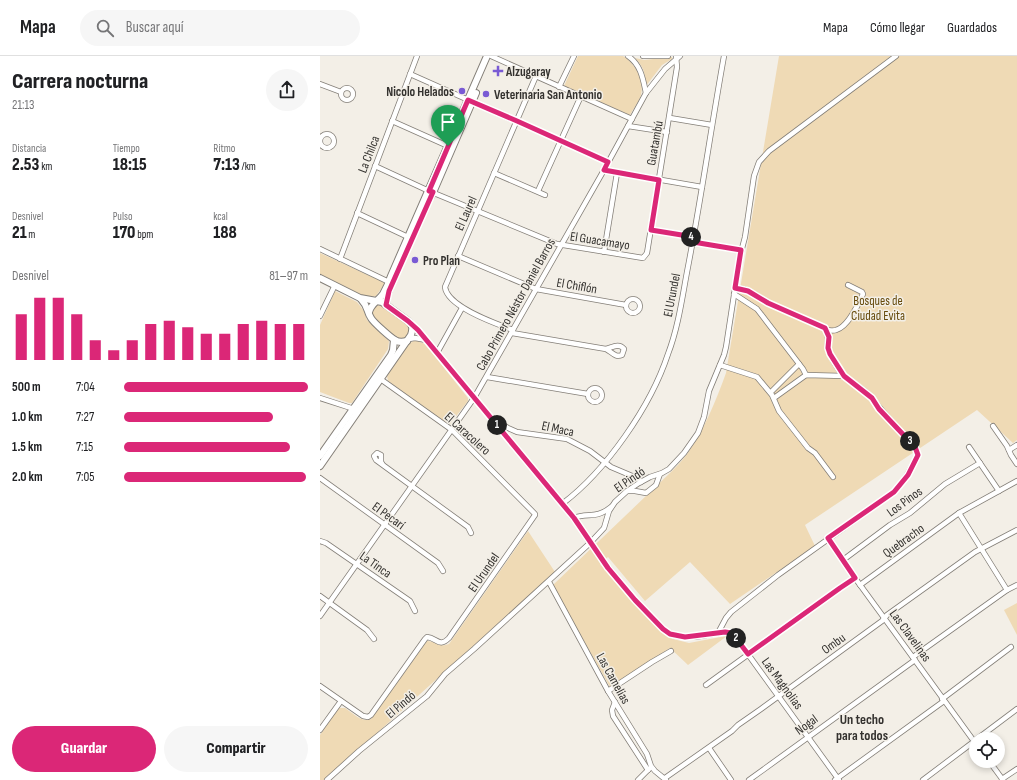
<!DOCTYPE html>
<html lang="es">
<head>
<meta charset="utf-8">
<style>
  body { margin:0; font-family:"Sofia Sans Condensed",sans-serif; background:#f6f6f6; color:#202124; height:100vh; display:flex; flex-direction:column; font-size:15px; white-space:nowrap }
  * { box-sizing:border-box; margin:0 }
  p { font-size:13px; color:#757577 }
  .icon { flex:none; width:22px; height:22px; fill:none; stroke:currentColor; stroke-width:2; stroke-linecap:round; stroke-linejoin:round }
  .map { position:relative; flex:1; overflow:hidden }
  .sheet { display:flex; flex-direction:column; background:#fff; width:320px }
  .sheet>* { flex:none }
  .controls { position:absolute; left:649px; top:676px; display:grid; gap:8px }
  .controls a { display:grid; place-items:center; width:36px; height:36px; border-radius:50%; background:#fff; box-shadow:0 2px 6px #0003; font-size:20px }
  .pin { position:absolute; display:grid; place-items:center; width:34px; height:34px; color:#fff; margin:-41px -17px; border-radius:50% 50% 50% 0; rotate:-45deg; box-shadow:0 0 4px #0007 }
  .pin .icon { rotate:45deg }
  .km { position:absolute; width:20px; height:20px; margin:-10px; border-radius:50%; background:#222; color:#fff; font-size:11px; line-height:20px; text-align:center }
  .round { display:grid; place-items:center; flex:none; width:42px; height:42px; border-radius:21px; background:#f6f6f6 }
  .overview { display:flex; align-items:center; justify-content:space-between; height:68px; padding:0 12px }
  h1 { font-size:22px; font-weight:800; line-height:30px }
  .stats { display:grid; grid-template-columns:repeat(3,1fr); gap:6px; height:68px; padding:4px 12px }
  .stats div { display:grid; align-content:center }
  .stats b { font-size:17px; font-weight:800 }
  .stats small { font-size:11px; font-weight:400 }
  .stats p { font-size:11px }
  .chart { height:112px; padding:8px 12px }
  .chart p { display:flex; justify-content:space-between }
  .chart svg { width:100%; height:72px; margin-top:4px; stroke:#db2777; stroke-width:6 }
  .cta { display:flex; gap:8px; margin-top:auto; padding:8px 12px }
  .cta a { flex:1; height:46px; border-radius:24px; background:#db2777; color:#fff; font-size:16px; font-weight:800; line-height:46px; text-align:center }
  .cta a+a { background:#f6f6f6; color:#202124 }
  ul { padding:0 12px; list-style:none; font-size:13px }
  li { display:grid; grid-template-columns:64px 48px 1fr; align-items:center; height:30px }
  li i { height:10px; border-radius:5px; background:#db2777 }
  header { display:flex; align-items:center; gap:24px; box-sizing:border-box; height:56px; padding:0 20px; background:#fff; border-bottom:1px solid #e0e0e0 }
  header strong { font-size:19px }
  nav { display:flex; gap:22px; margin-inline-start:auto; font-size:14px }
  .search { width:280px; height:36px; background:#f6f6f6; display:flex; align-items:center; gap:10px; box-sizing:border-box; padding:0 14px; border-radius:22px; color:#757577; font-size:15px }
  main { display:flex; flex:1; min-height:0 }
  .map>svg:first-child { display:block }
  .green { fill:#efdab5 }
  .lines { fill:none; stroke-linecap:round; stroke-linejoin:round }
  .street-casing { stroke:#847f78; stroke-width:6 }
  .secondary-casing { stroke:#847f78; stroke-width:8 }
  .street { stroke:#fff; stroke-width:4.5 }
  .secondary { stroke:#fff; stroke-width:6 }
  .route-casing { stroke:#fff; stroke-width:8 }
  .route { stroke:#db2777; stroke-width:5 }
  .poi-dot { fill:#795ad4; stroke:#f3efe7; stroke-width:1.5 }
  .labels { text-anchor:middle; stroke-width:3; stroke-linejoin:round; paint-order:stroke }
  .poi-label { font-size:13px; font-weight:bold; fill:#34322f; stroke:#f3efe7; text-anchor:start }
  .street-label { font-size:13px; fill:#34322f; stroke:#f3efe7 }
  .park-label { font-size:13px; fill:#664a0b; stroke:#f3efe7 }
  .neighbourhood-label { font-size:14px; font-weight:bold; fill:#34322f; stroke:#f3efe7 }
</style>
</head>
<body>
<header>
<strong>Mapa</strong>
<div class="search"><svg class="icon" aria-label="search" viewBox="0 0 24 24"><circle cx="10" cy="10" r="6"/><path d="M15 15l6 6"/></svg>Buscar aquí</div>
<nav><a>Mapa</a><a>Cómo llegar</a><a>Guardados</a></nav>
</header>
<main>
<section class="sheet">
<div class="overview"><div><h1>Carrera nocturna</h1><p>21:13</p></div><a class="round"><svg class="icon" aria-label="share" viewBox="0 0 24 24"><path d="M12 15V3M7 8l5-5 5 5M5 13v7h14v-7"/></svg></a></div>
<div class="stats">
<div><p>Distancia</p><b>2.53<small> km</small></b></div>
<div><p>Tiempo</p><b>18:15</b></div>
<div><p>Ritmo</p><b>7:13<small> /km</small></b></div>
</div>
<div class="stats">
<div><p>Desnivel</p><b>21<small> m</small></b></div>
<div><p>Pulso</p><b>170<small> bpm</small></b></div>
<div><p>kcal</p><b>188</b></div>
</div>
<div class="chart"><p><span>Desnivel</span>81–97 m</p>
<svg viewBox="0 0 160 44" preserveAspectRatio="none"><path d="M5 44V16M15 44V6M25 44V6M35 44V16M45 44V32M55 44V38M65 44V32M75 44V22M85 44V20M95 44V24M105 44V28M115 44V28M125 44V22M135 44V20M145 44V22M155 44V22"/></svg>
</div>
<ul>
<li><b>500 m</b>7:04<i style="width:100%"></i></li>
<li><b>1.0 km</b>7:27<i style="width:81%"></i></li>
<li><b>1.5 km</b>7:15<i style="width:90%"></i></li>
<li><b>2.0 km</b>7:05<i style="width:99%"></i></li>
</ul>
<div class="cta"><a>Guardar</a><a>Compartir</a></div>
</section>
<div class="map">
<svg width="697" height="724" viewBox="0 0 697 724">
  <rect width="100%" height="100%" fill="#f3efe7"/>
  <!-- green -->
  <g class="green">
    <path d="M258 0H303C315 7 325 24 321 39 319 46 313 53 310 59L244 30Z"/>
    <path d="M459 0H697V384L693 387 657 354 485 469 495 490 410 548 370 506 325 545 288 501 280 508 339 572 353 583 369 587 406 580H407L368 609 350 592 290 631 233 530 234 528 350 417C356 411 362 405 367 398 384 374 396 345 406 317Z"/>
    <path d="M352 1V3L342 9 326 30C324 15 325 13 315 2L324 4Z"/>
    <path d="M0 197 65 227 56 240 46 242 0 220Z"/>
    <path d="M15 235 37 246 44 255 47 264 69 285 68 293 32 347H29L0 336V269Z"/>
    <path d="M56 249 64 250 88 269 89 277 85 283H78L53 262C50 256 52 254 56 249Z"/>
    <path d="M96 284 105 288 148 342V345L130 368H128L68 325 67 320C73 311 86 286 96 284Z"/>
    <path d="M208 475 235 516 5 724H0V679L18 652H25C33 657 41 667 51 663L107 585C116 585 118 592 129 588Z"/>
    <path d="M697 547V579L684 554Z"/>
  </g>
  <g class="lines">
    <!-- street casing -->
    <g class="street-casing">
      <g id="street">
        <path d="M171 0 312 63"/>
        <path d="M308 0C321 9 323 23 326 37"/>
        <path d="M323 0H348"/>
        <path d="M90 18 288 106"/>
        <path d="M0 28 21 36"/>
        <path d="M239 31 254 0"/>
        <circle cx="27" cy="38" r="6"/>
        <path d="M350 62 392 69"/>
        <path d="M72 65 128 90"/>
        <path d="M308 70 347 76"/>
        <circle cx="7" cy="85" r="7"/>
        <path d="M55 110 109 135 237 188 323 202 327 197 357 11 356 1"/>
        <path d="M284 114 382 131"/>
        <path d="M174 117 225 139"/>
        <path d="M218 135 261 40"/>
        <path d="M37 157 88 181"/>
        <path d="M331 174 374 181"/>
        <path d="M373 186 421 194"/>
        <path d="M0 193 69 226"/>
        <path d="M284 196 297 117"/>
        <path d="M138 200 216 233 306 249"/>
        <path d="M20 203 97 0"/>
        <path d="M414 238 437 253 483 313 486 319"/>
        <circle cx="313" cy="250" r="7"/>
        <path d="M0 260 15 229"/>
        <path d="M92 268 98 274 242 448 261 472 270 487 288 511 315 544 347 576 356 580 365 581H375L405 576 414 579 519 724"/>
        <path d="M193 274C177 268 127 251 125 231L216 20"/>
        <path d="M506 274C509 274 513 275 516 274 528 271 538 249 543 238L542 236 528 229"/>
        <path d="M192 277 286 293C292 296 295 302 302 299L304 293C299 287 293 291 286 293"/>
        <path d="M89 283 95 282 106 284"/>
        <path d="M117 297 142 252"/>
        <path d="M400 309 437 321 452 339 459 355 488 392 495 397 513 421"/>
        <path d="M167 321 268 338"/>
        <circle cx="275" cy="339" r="7"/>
        <path d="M451 336 479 308"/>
        <path d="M0 342 31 352 35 354"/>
        <path d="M454 342 486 319 524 320"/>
        <path d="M173 362 188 372 197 376 247 383 270 395 291 411 317 422 321 426"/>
        <path d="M673 370 687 390 691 399 697 408"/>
        <path d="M649 391 679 435"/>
        <path d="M689 394 697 389"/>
        <path d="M63 409 61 406V399L57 397 54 400 56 404 148 471 151 477"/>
        <path d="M0 422 118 507 123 515"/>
        <path d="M308 435H315L326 437 336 429 340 418"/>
        <path d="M242 448C286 415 331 350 348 298 358 272 362 243 367 216 381 144 391 72 404 0"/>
        <path d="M639 457 687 534"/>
        <path d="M254 462C268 456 275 464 291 451"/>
        <path d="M508 482 535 522 656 688"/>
        <path d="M0 485 6 487 90 545 95 555"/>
        <path d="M523 504 570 469 590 457 625 428 660 407"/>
        <path d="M229 526 288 635 327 698 331 710 335 715 346 724"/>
        <path d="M540 529 639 457 697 425"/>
        <path d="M0 540 47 574 54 583"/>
        <path d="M0 560 154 342 284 114 326 37 345 13 360 0"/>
        <path d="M398 577 406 562 411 556 458 519 574 436 587 419 598 399 595 391C580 375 565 359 552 342 543 331 528 326 519 314 515 308 509 300 508 292 507 284 510 279 505 272L448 247 436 239 424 233 415 232"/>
        <path d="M593 601 687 534 697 529"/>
        <path d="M386 629 520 532 535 522"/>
        <path d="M0 630 43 660 48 661 51 659 105 583 107 581C117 582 119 592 129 582L215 459V458L132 374 59 322"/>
        <path d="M288 635 332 606 351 595"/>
        <path d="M622 643 691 591"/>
        <path d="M295 646 292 654 293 660 328 714"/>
        <path d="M0 674 21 645"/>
        <path d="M657 683 697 653"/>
        <path d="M389 692 411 724"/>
        <path d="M669 705 683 724"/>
        <path d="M345 722 412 675 418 669 441 653 562 565 567 559 655 496 697 474"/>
        <path d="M682 723 697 713"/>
        <path d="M7 724 39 695 107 640 125 618 154 593 270 487 284 472 289 455 295 446 307 435 319 427 330 421 342 417 349 413 364 397 378 377 384 361 389 335 404 299 406 291 420 200 425 181 434 120 439 106 449 95 576 0"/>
        <path d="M318 724 329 713"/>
        <path d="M429 724 595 604"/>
        <path d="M515 724 624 645"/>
        <path d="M603 724 656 684"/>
      </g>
    </g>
    <!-- secondary casing -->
    <g class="secondary-casing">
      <g id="secondary">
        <path d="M112 139 156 37"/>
        <path d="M0 222 40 242 62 246 88 265C93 269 93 273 91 279L0 410"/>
        <path d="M41 243C49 252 46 254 51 262 53 266 71 282 75 284 79 287 83 286 87 285"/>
        <path d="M66 249 67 240 70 231"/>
        <path d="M49 256C51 248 58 245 63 238 66 233 69 226 71 220L167 0"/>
        <path d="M0 400 71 299 73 294 74 284"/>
      </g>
    </g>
    <!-- street -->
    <use href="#street" class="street"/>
    <!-- secondary -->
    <use href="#secondary" class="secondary"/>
  </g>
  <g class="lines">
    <!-- route casing -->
    <g class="route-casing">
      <path id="route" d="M148 44 197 65 288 106 284 114 339 124 331 174 374 181 373 186 421 194 415 232 428 235 448 247 505 272 509 281 508 292 510 298 524 320 552 342 559 353 595 391 598 399 588 419 574 436 508 482 535 522 520 532 428 598 412 577 405 576 365 581 350 578 343 573 315 544 288 512 254 462 98 274 88 265 66 249 69 235 113 136 109 135Z"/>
    </g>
    <!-- route -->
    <use href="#route" class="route"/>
  </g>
  <!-- markers -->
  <g class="poi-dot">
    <path d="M176 9h4v4h4v4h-4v4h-4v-4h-4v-4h4z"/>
    <circle cx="142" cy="35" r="4"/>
    <circle cx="166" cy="38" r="4"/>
    <circle cx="95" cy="204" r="4"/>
  </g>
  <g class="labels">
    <!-- poi labels -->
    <g class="poi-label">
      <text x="186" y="20">Alzugaray</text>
      <text x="134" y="40" text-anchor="end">Nicolo Helados</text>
      <text x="174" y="43">Veterinaria San Antonio</text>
      <text x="103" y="209">Pro Plan</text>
    </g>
    <!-- street labels -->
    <g class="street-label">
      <text transform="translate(334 87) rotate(-80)" y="5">Guatambú</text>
      <text transform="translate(48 98) rotate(-69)" y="5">La Chilca</text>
      <text transform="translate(145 157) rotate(-66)" y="5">El Laurel</text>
      <text transform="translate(280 184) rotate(9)" y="5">El Guacamayo</text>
      <text transform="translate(257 229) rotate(10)" y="5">El Chiflón</text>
      <text transform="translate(351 239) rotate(-79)" y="5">El Urundel</text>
      <text transform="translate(195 248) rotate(-61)" y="5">Cabo Primero Néstor Daniel Barros</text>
      <text transform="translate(238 372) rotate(12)" y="5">El Maca</text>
      <text transform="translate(148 377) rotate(42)" y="5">El Caracolero</text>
      <text transform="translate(309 423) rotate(-34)" y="5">El Pindó</text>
      <text transform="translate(584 445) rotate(-36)" y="5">Los Pinos</text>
      <text transform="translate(69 459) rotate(36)" y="5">El Pecarí</text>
      <text transform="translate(583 484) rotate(-36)" y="5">Quebracho</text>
      <text transform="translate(56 508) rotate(35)" y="5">La Tinca</text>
      <text transform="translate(163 516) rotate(-55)" y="5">El Urundel</text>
      <text transform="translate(591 579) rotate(54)" y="5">Las Clavelinas</text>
      <text transform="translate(513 587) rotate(-36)" y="5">Ombu</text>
      <text transform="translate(294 622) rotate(61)" y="5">Las Camelias</text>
      <text transform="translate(463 627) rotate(54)" y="5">Las Magnolias</text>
      <text transform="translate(80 648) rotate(-40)" y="5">El Pindó</text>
      <text transform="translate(486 668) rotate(-36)" y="5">Nogal</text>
    </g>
    <!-- park labels -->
    <g class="park-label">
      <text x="558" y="249">Bosques de<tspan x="558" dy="15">Ciudad Evita</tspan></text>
    </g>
    <!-- neighbourhood labels -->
    <g class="neighbourhood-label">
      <text x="542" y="668">Un techo<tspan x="542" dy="16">para todos</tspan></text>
    </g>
  </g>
</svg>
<div class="controls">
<a><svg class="icon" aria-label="locate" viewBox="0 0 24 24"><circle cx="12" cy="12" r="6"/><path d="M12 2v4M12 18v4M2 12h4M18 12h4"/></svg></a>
</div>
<div class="pin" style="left:128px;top:90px;background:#1e9e55"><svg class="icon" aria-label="arrive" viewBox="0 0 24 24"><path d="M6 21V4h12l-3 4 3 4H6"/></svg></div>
<b class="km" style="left:177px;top:369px">1</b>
<b class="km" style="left:416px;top:582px">2</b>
<b class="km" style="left:590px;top:385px">3</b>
<b class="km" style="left:371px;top:181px">4</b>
</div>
</main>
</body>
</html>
